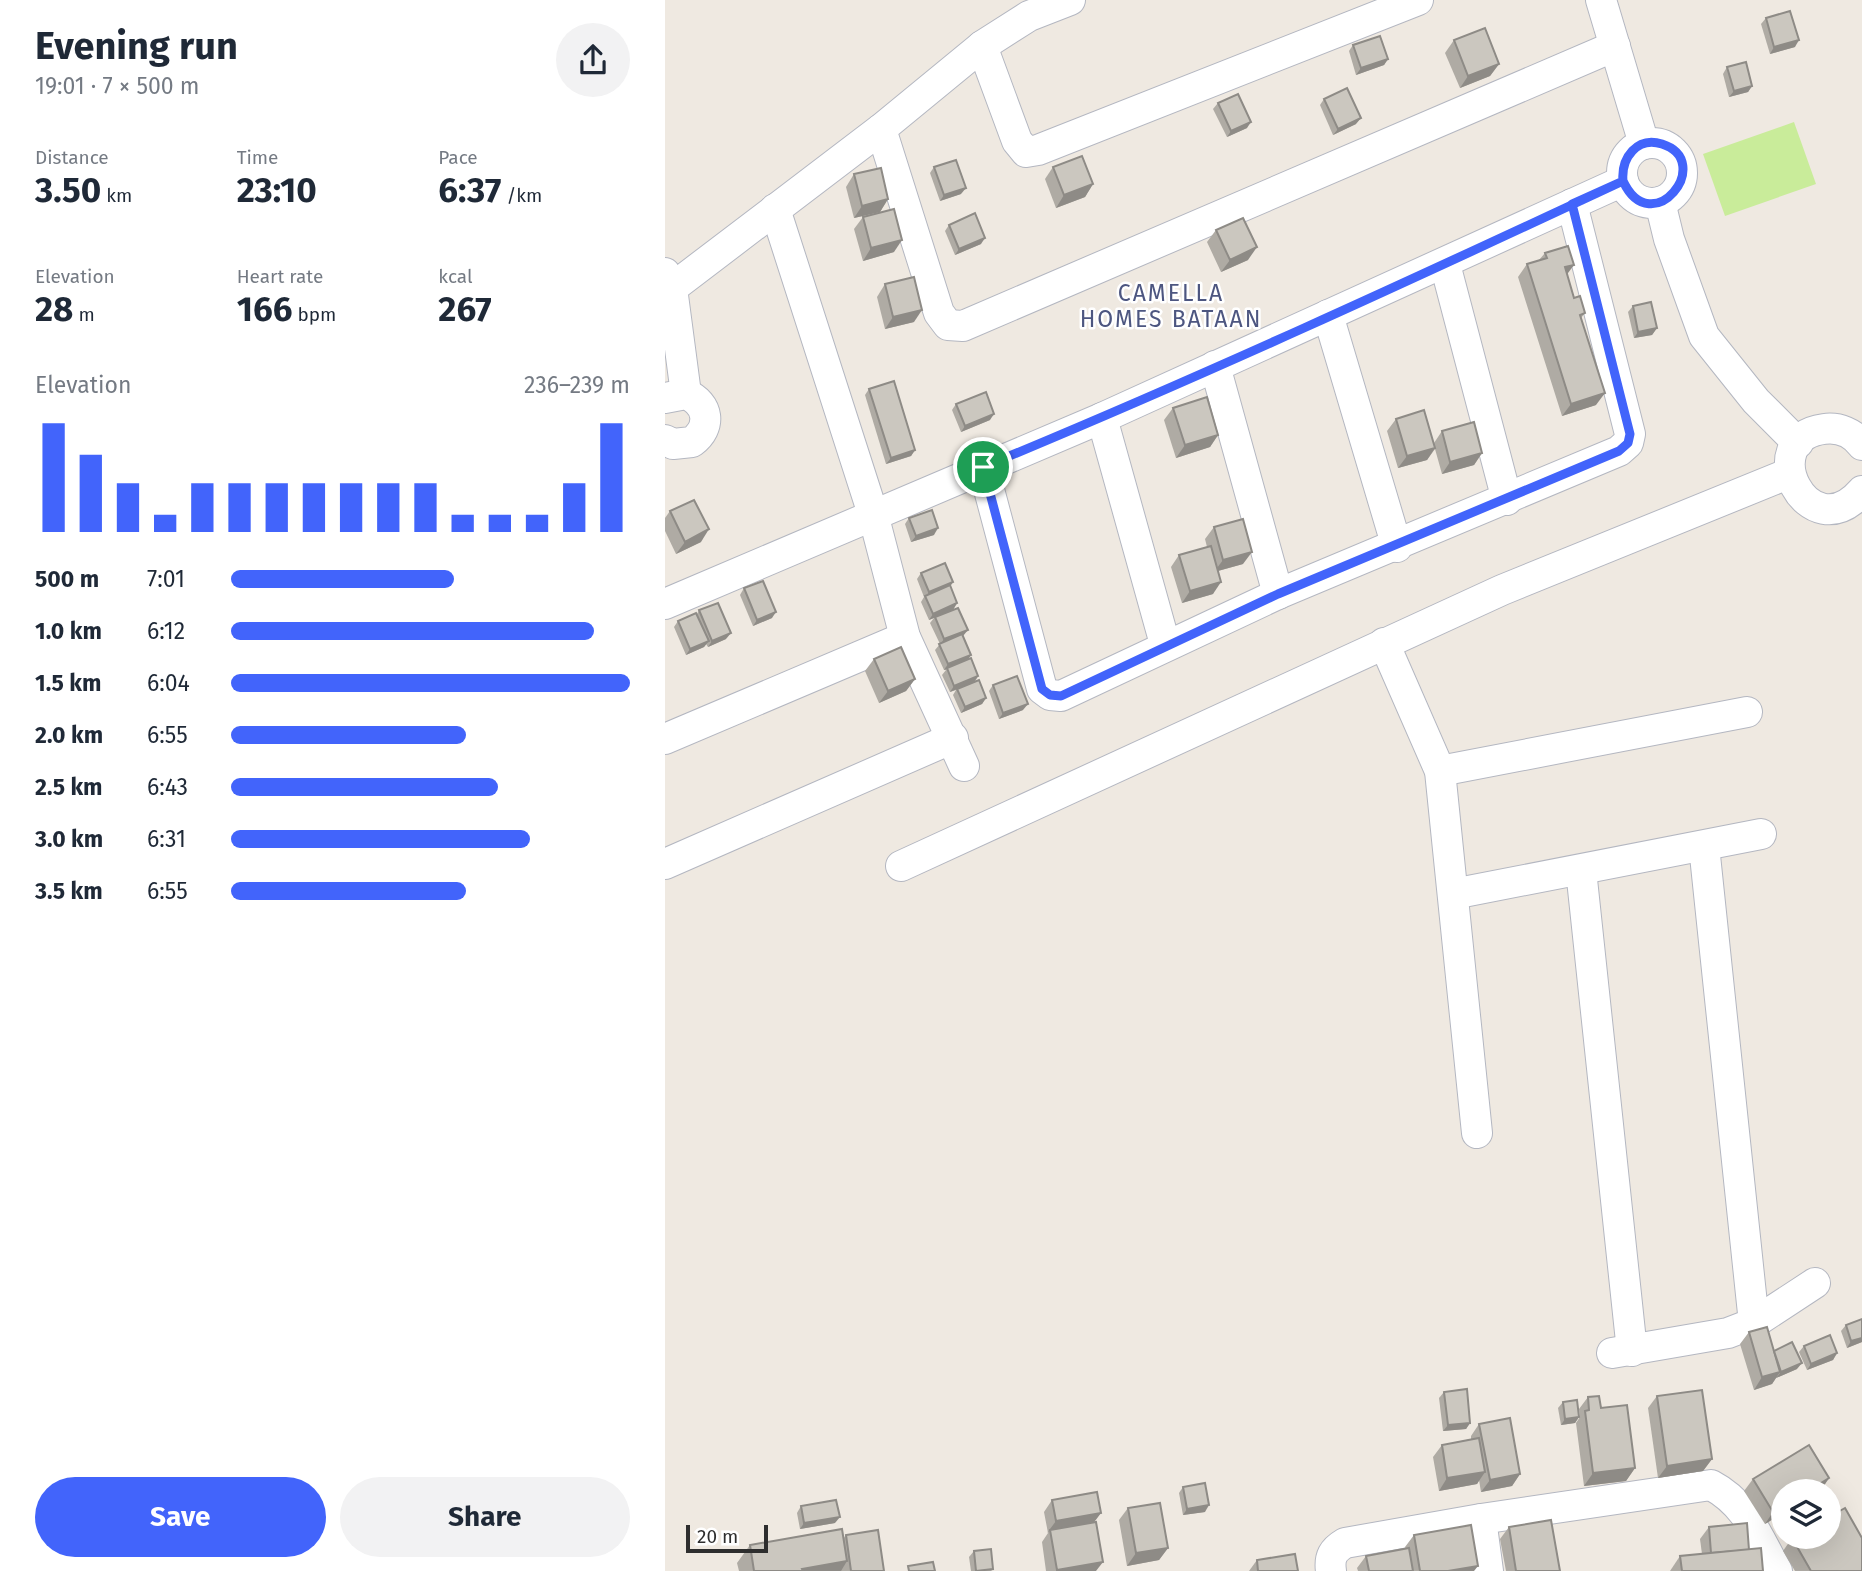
<!DOCTYPE html>
<html lang="en">
<head>
<meta charset="utf-8">
<style>
  body { margin:0; font-family:"Fira Sans",sans-serif; background:#f2f2f3; color:#1f2937; height:100vh; display:flex; flex-direction:column; font-size:26px; white-space:nowrap }
  * { box-sizing:border-box; margin:0 }
  p { font-size:23px; color:#747a83 }
  .icon { flex:none; width:38px; height:38px; fill:none; stroke:currentColor; stroke-width:2; stroke-linecap:round; stroke-linejoin:round }
  .map { position:relative; flex:1; overflow:hidden }
  .panel { display:flex; flex-direction:column; background:#fff; width:665px }
  .panel>* { flex:none }
  .buttons { position:absolute; left:1106px; top:1479px; display:grid; gap:14px }
  .buttons a { display:grid; place-items:center; width:70px; height:70px; border-radius:50%; background:#fff; box-shadow:0 7px 28px #0002; font-size:35px }
  .scale { position:absolute; left:21px; bottom:18px; width:82px; box-sizing:border-box; padding-left:7px; border:4px solid #2e2e2e; border-top:0; font-size:19px; line-height:24px; white-space:nowrap; color:#2e2e2e; -webkit-text-stroke:5px #fff; paint-order:stroke }
  .pin { position:absolute; display:grid; place-items:center; width:60px; height:60px; color:#fff; margin:-30px; border:4px solid #fff; border-radius:50%; box-shadow:0 2px 7px #0007 }
  .round { display:grid; place-items:center; flex:none; width:74px; height:74px; border-radius:37px; background:#f2f2f3 }
  .overview { display:flex; align-items:center; justify-content:space-between; height:119px; padding:0 35px }
  h1 { font-size:38px; font-weight:700; line-height:52px }
  .stats { display:grid; grid-template-columns:repeat(3,1fr); gap:10px; height:119px; padding:7px 35px }
  .stats div { display:grid; align-content:center }
  .stats b { font-size:35px; font-weight:700 }
  .stats small { font-size:19px; font-weight:400 }
  .stats p { font-size:19px }
  .chart { height:196px; padding:14px 35px }
  .chart p { display:flex; justify-content:space-between }
  .chart svg { width:100%; height:126px; margin-top:7px; stroke:#4264fb; stroke-width:6 }
  .action { display:flex; gap:14px; margin-top:auto; padding:14px 35px }
  .action a { flex:1; height:80px; border-radius:42px; background:#4264fb; color:#fff; font-size:28px; font-weight:700; line-height:80px; text-align:center }
  .action a+a { background:#f2f2f3; color:#1f2937 }
  ul { padding:0 35px; list-style:none; font-size:23px }
  li { display:grid; grid-template-columns:112px 84px 1fr; align-items:center; height:52px }
  li i { height:18px; border-radius:9px; background:#4264fb }
  main { display:flex; flex:1; min-height:0 }
  .map>svg:first-child { display:block }
  .pitch { fill:#c9ec9a }
  .lines { fill:none; stroke-linecap:round; stroke-linejoin:round }
  .minor-casing { stroke:#b4b7c1; stroke-width:32 }
  .minor { stroke:#fff; stroke-width:30 }
  .wall { fill:#afaba4 }
  .shaded-wall { fill:#8e8b86 }
  .building { fill:#cbc7bf; stroke:#8e8b86; stroke-width:2 }
  .route-casing { stroke:#fff; stroke-width:14 }
  .route { stroke:#4264fb; stroke-width:9 }
  .labels { text-anchor:middle; stroke-width:5; stroke-linejoin:round; paint-order:stroke }
  .neighbourhood-label { font-size:23px; letter-spacing:2px; fill:#4d5680; stroke:#fff }
</style>
</head>
<body>
<main>
<section class="panel">
<div class="overview"><div><h1>Evening run</h1><p>19:01 · 7 × 500 m</p></div><a class="round"><svg class="icon" aria-label="share" viewBox="0 0 24 24"><path d="M12 15V3M7 8l5-5 5 5M5 13v7h14v-7"/></svg></a></div>
<div class="stats">
<div><p>Distance</p><b>3.50<small> km</small></b></div>
<div><p>Time</p><b>23:10</b></div>
<div><p>Pace</p><b>6:37<small> /km</small></b></div>
</div>
<div class="stats">
<div><p>Elevation</p><b>28<small> m</small></b></div>
<div><p>Heart rate</p><b>166<small> bpm</small></b></div>
<div><p>kcal</p><b>267</b></div>
</div>
<div class="chart"><p><span>Elevation</span>236–239 m</p>
<svg viewBox="0 0 160 44" preserveAspectRatio="none"><path d="M5 44V6M15 44V17M25 44V27M35 44V38M45 44V27M55 44V27M65 44V27M75 44V27M85 44V27M95 44V27M105 44V27M115 44V38M125 44V38M135 44V38M145 44V27M155 44V6"/></svg>
</div>
<ul>
<li><b>500 m</b>7:01<i style="width:56%"></i></li>
<li><b>1.0 km</b>6:12<i style="width:91%"></i></li>
<li><b>1.5 km</b>6:04<i style="width:100%"></i></li>
<li><b>2.0 km</b>6:55<i style="width:59%"></i></li>
<li><b>2.5 km</b>6:43<i style="width:67%"></i></li>
<li><b>3.0 km</b>6:31<i style="width:75%"></i></li>
<li><b>3.5 km</b>6:55<i style="width:59%"></i></li>
</ul>
<div class="action"><a>Save</a><a>Share</a></div>
</section>
<div class="map">
<svg width="1197" height="1571" viewBox="0 0 1197 1571">
  <rect width="100%" height="100%" fill="#efe9e1"/>
  <!-- pitch -->
  <path class="pitch" d="M1129 122 1151 184 1060 216 1038 154Z"/>
  <g class="lines">
    <!-- minor casing -->
    <g class="minor-casing">
      <g id="minor">
        <path d="M405 0 364 16 317 46 216 129 274 313 283 325 298 326 950 46"/>
        <path d="M936 0 979 144"/>
        <path d="M317 46 352 141 361 152 373 150 753 0"/>
        <circle cx="987" cy="173" r="30"/>
        <path d="M995 202 1004 239 1039 336 1091 401 1133 443"/>
        <path d="M110 209 208 514 240 637 299 766"/>
        <path d="M780 264 842 500"/>
        <path d="M0 273 7 288 21 394"/>
        <path d="M7 288 216 129"/>
        <path d="M663 315 732 547"/>
        <path d="M550 366 613 594"/>
        <path d="M0 398 21 394C44 404 47 427 27 442L8 444 0 440"/>
        <path d="M437 418 500 644"/>
        <path d="M1197 445C1188 433 1174 427 1159 429 1087 438 1143 553 1197 491"/>
        <path d="M318 467 377 689 385 695 396 696 613 594 954 451 963 443 965 434 907 204"/>
        <path d="M0 604 437 418 958 181"/>
        <path d="M719 643 775 771 812 1133"/>
        <path d="M0 739 240 637"/>
        <path d="M775 771 1082 712"/>
        <path d="M1039 846 1089 1323"/>
        <path d="M0 864 288 738"/>
        <path d="M236 866 837 590 1125 473"/>
        <path d="M916 870 967 1351"/>
        <path d="M788 894 1096 834"/>
        <path d="M947 1353 1063 1333 1089 1323 1150 1283"/>
        <path d="M816 1519 823 1571"/>
        <path d="M666 1571C664 1557 668 1550 680 1543L816 1519 1046 1485C1082 1504 1092 1536 1112 1571"/>
      </g>
    </g>
    <!-- minor -->
    <use href="#minor" class="minor"/>
  </g>
  <!-- wall -->
  <g class="wall">
    <path d="M1101 18 1130 47 1105 54 1096 24Z"/>
    <path d="M789 40 834 64 825 76 795 88 780 53Z"/>
    <path d="M688 45 723 59 719 65 691 75 684 51Z"/>
    <path d="M1062 67 1087 86 1083 92 1064 97 1058 74Z"/>
    <path d="M659 99 691 124 668 135 655 105Z"/>
    <path d="M553 103 582 128 562 137 548 109Z"/>
    <path d="M269 167 296 194 275 201 265 173Z"/>
    <path d="M388 167 428 184 420 197 391 208 380 179Z"/>
    <path d="M189 174 223 199 215 212 189 218 181 187Z"/>
    <path d="M198 217 229 252 198 261 189 229Z"/>
    <path d="M284 225 316 244 290 255 280 231Z"/>
    <path d="M551 230 583 260 556 272 542 242Z"/>
    <path d="M880 253 902 274 909 298 920 313 916 318 931 405 897 416 853 277 862 264 874 260Z"/>
    <path d="M220 284 249 322 220 329 212 297Z"/>
    <path d="M968 306 992 328 987 335 969 338 963 312Z"/>
    <path d="M204 389 250 450 246 456 221 464 200 395Z"/>
    <path d="M291 404 325 420 296 432 287 410Z"/>
    <path d="M508 408 553 435 545 447 511 458 499 420Z"/>
    <path d="M731 419 769 443 777 431 817 453 809 465 777 474 770 449 762 460 733 468 722 431Z"/>
    <path d="M5 511 36 542 11 554 0 531V518Z"/>
    <path d="M244 518 269 535 246 542 240 524Z"/>
    <path d="M549 527 578 564 553 571 548 594 517 603 506 567 514 555 542 547 540 539Z"/>
    <path d="M256 573 288 582 285 586 292 603 288 610 298 636 303 660 313 676 310 682 321 698 317 704 296 713 288 695 291 690 285 692 277 675 281 670H279L270 650 275 644 265 623 269 618 264 620 256 602 259 597 252 579Z"/>
    <path d="M79 588 107 618 88 626 75 595Z"/>
    <path d="M34 610 61 639 43 647 41 644 39 647 21 655 9 627 13 621 32 614Z"/>
    <path d="M209 659 250 679 241 691 214 703 200 671Z"/>
    <path d="M328 685 358 710 334 719 324 691Z"/>
    <path d="M1197 1320V1342L1182 1348 1176 1331 1181 1325Z"/>
    <path d="M1084 1332 1109 1351 1132 1369 1111 1378 1107 1384 1089 1390 1075 1344Z"/>
    <path d="M1139 1346 1172 1353 1168 1360 1142 1370 1134 1352Z"/>
    <path d="M779 1392 805 1423 801 1429 778 1431 774 1398Z"/>
    <path d="M992 1396 1047 1459 1038 1471 993 1478 983 1408Z"/>
    <path d="M923 1397 936 1408 970 1468 961 1481 919 1486 911 1423 915 1417 914 1409Z"/>
    <path d="M898 1402 914 1417 910 1423 896 1425 893 1408Z"/>
    <path d="M814 1424 855 1474 847 1486 816 1492 814 1480 812 1484 774 1491 768 1457 777 1445 806 1439V1436Z"/>
    <path d="M1164 1478 1156 1490 1100 1524 1079 1491 1088 1479Z"/>
    <path d="M518 1487 540 1512 518 1515 514 1493Z"/>
    <path d="M387 1500 429 1523 431 1571H381L377 1542 383 1533 379 1512Z"/>
    <path d="M136 1506 170 1523 135 1529 132 1513Z"/>
    <path d="M463 1508 503 1548 494 1560 462 1566 454 1520Z"/>
    <path d="M844 1527 895 1571H841L835 1539Z"/>
    <path d="M1044 1527 1084 1550 1037 1554 1035 1539Z"/>
    <path d="M181 1535 219 1571H74L72 1563 85 1545 178 1539Z"/>
    <path d="M749 1535 809 1571H693L692 1568 701 1556 741 1549 740 1547Z"/>
    <path d="M1127 1538 1197 1571H1130L1118 1551Z"/>
    <path d="M309 1551 327 1571H306L304 1557Z"/>
    <path d="M1015 1556 1017 1571H1005Z"/>
    <path d="M592 1560 633 1571H584Z"/>
  </g>
  <!-- shaded-wall -->
  <g class="shaded-wall">
    <path d="M1134 40 1130 47 1105 54 1109 47Z"/>
    <path d="M723 59 719 65 691 75 696 68Z"/>
    <path d="M834 64 825 76 795 88 803 76Z"/>
    <path d="M1087 86 1083 92 1064 97 1069 91Z"/>
    <path d="M696 118 691 124 668 135 673 129Z"/>
    <path d="M586 122 582 128 562 137 566 131Z"/>
    <path d="M428 184 420 197 391 208 399 195Z"/>
    <path d="M301 188 296 194 275 201 279 195Z"/>
    <path d="M223 199 215 212 189 218 197 206Z"/>
    <path d="M320 238 316 244 290 255 294 249Z"/>
    <path d="M237 240 229 252 198 261 206 248Z"/>
    <path d="M592 247 583 260 556 272 565 260Z"/>
    <path d="M909 265 900 277V267Z"/>
    <path d="M257 310 249 322 220 329 228 317Z"/>
    <path d="M992 328 987 335 969 338 973 332Z"/>
    <path d="M940 393 931 405 897 416 906 404Z"/>
    <path d="M329 414 325 420 296 432 300 426Z"/>
    <path d="M553 435 545 447 511 458 520 445Z"/>
    <path d="M770 448 762 460 733 468 742 456Z"/>
    <path d="M250 450 246 456 221 464 226 458Z"/>
    <path d="M817 453 809 465 777 474 785 462Z"/>
    <path d="M273 528 269 535 246 542 251 536Z"/>
    <path d="M44 529 36 542 11 554 20 542Z"/>
    <path d="M587 552 578 564 549 572 558 560Z"/>
    <path d="M288 582 284 588 260 598 264 592Z"/>
    <path d="M556 582 548 594 517 603 525 591Z"/>
    <path d="M292 603 288 610 264 620 268 614Z"/>
    <path d="M111 612 107 618 88 626 92 620Z"/>
    <path d="M303 630 298 636 275 645 279 639Z"/>
    <path d="M66 633 61 639 43 647 47 641Z"/>
    <path d="M44 641 39 647 21 655 25 649Z"/>
    <path d="M306 655 302 661 279 670 283 664Z"/>
    <path d="M313 676 309 682 285 692 289 686Z"/>
    <path d="M250 679 241 691 214 703 223 691Z"/>
    <path d="M321 698 317 704 296 713 300 707Z"/>
    <path d="M363 704 358 710 334 719 338 713Z"/>
    <path d="M1197 1338V1342L1182 1348 1186 1341Z"/>
    <path d="M1172 1353 1168 1360 1142 1370 1146 1364Z"/>
    <path d="M1137 1363 1132 1369 1111 1378 1116 1372Z"/>
    <path d="M1115 1372 1107 1384 1089 1390 1097 1377Z"/>
    <path d="M914 1417 910 1423 896 1425 900 1419Z"/>
    <path d="M805 1423 801 1429 778 1431 783 1425Z"/>
    <path d="M1047 1459 1038 1471 993 1478 1002 1466Z"/>
    <path d="M970 1468 961 1481 919 1486 928 1473Z"/>
    <path d="M820 1472 812 1484 774 1491 782 1478Z"/>
    <path d="M855 1474 847 1486 816 1492 825 1480Z"/>
    <path d="M1164 1478 1156 1490 1143 1491Z"/>
    <path d="M544 1505 540 1512 518 1515 522 1509Z"/>
    <path d="M1118 1506V1513L1100 1524 1108 1512Z"/>
    <path d="M436 1513 427 1525 385 1530 382 1533 391 1521Z"/>
    <path d="M175 1517 170 1523 135 1529 139 1523Z"/>
    <path d="M503 1548 494 1560 462 1566 471 1553Z"/>
    <path d="M182 1561 176 1571H136L137 1569Z"/>
    <path d="M438 1562 431 1571H391L392 1570Z"/>
    <path d="M813 1566 809 1571H783Z"/>
  </g>
  <!-- building -->
  <g class="building">
    <path d="M1125 11 1134 40 1109 47 1101 18Z"/>
    <path d="M820 28 834 64 803 76 789 40Z"/>
    <path d="M715 36 723 59 696 68 688 45Z"/>
    <path d="M1081 62 1087 86 1069 91 1062 67Z"/>
    <path d="M682 88 696 118 673 129 659 99Z"/>
    <path d="M573 94 586 122 566 131 553 103Z"/>
    <path d="M417 156 428 184 399 195 388 167Z"/>
    <path d="M291 160 301 188 279 195 269 167Z"/>
    <path d="M216 168 223 199 197 206 189 174Z"/>
    <path d="M229 209 237 240 206 248 198 217Z"/>
    <path d="M310 213 320 238 294 249 284 225Z"/>
    <path d="M578 218 592 247 565 260 551 230Z"/>
    <path d="M903 246 909 265 900 267 909 298 915 296 920 313 915 315 940 393 906 404 862 264 882 258 880 253Z"/>
    <path d="M249 277 257 310 228 317 220 284Z"/>
    <path d="M986 302 992 328 973 332 968 306Z"/>
    <path d="M229 381 250 450 226 458 204 389Z"/>
    <path d="M321 392 329 414 300 426 291 404Z"/>
    <path d="M542 397 553 435 520 445 508 408Z"/>
    <path d="M759 410 770 448 742 456 731 419Z"/>
    <path d="M809 422 817 453 785 462 777 431Z"/>
    <path d="M29 500 44 529 20 542 5 511Z"/>
    <path d="M267 510 273 528 251 536 244 518Z"/>
    <path d="M578 519 587 552 558 560 549 527Z"/>
    <path d="M546 546 556 582 525 591 514 555Z"/>
    <path d="M280 563 288 582 264 592 256 573Z"/>
    <path d="M98 581 111 612 92 620 79 588Z"/>
    <path d="M285 585 292 603 268 614 260 596Z"/>
    <path d="M53 603 66 633 47 641 34 610Z"/>
    <path d="M293 608 303 630 279 639 270 617Z"/>
    <path d="M31 613 44 641 25 649 13 621Z"/>
    <path d="M297 634 306 655 283 664 274 644Z"/>
    <path d="M236 647 250 679 223 691 209 659Z"/>
    <path d="M306 658 313 676 289 686 282 668Z"/>
    <path d="M352 676 363 704 338 713 328 685Z"/>
    <path d="M314 680 321 698 300 707 292 689Z"/>
    <path d="M1197 1319V1338L1186 1341 1181 1325Z"/>
    <path d="M1102 1327 1115 1372 1097 1377 1084 1332Z"/>
    <path d="M1165 1335 1172 1353 1146 1364 1139 1346Z"/>
    <path d="M1127 1342 1137 1363 1116 1372 1109 1351Z"/>
    <path d="M802 1389 805 1423 783 1425 779 1392Z"/>
    <path d="M1037 1390 1047 1459 1002 1466 992 1396Z"/>
    <path d="M934 1396 936 1408 962 1405 970 1468 928 1473 920 1411 924 1410 923 1397Z"/>
    <path d="M912 1400 914 1417 900 1419 898 1402Z"/>
    <path d="M845 1418 855 1474 825 1480 814 1424Z"/>
    <path d="M814 1438 820 1472 782 1478 777 1445Z"/>
    <path d="M1144 1445 1164 1478 1143 1491H1118V1506L1108 1512 1088 1479Z"/>
    <path d="M540 1483 544 1505 522 1509 518 1487Z"/>
    <path d="M432 1492 436 1513 391 1521 387 1500Z"/>
    <path d="M171 1500 175 1517 139 1523 136 1506Z"/>
    <path d="M495 1503 503 1548 471 1553 463 1508Z"/>
    <path d="M1180 1508 1197 1538V1571H1146L1127 1538 1130 1536H1164V1517Z"/>
    <path d="M886 1520 895 1571H851L844 1527Z"/>
    <path d="M431 1522 438 1562 392 1570 385 1530Z"/>
    <path d="M1082 1523 1084 1550 1046 1553 1044 1527Z"/>
    <path d="M806 1525 813 1566 783 1571H755L749 1535Z"/>
    <path d="M177 1529 182 1561 137 1569 138 1571H89L85 1545Z"/>
    <path d="M213 1530 219 1571H186L181 1535Z"/>
    <path d="M744 1548 748 1571H704L701 1556Z"/>
    <path d="M1096 1548 1098 1571H1017L1015 1556Z"/>
    <path d="M326 1549 328 1569 311 1571 309 1551Z"/>
    <path d="M630 1554 633 1571H593L592 1560Z"/>
    <path d="M268 1562 270 1571H244L243 1566Z"/>
  </g>
  <g class="lines">
    <!-- route casing -->
    <g class="route-casing">
      <path id="route" d="M318 467 377 689 385 695 396 696 613 594 954 451 963 443 965 434 907 204 958 181C956 158 972 136 997 144 1051 161 987 243 958 181 746 280 534 378 318 467"/>
    </g>
    <!-- route -->
    <use href="#route" class="route"/>
  </g>
  <g class="labels">
    <!-- neighbourhood labels -->
    <g class="neighbourhood-label">
      <text x="506" y="301">CAMELLA<tspan x="506" dy="26">HOMES BATAAN</tspan></text>
    </g>
  </g>
</svg>
<div class="buttons">
<a><svg class="icon" aria-label="layers" viewBox="0 0 24 24"><path d="M12 4l9 5-9 5-9-5zM3 14l9 5 9-5"/></svg></a>
</div>
<div class="scale">20 m</div>
<div class="pin" style="left:318px;top:467px;background:#1e9e55"><svg class="icon" aria-label="arrive" viewBox="0 0 24 24"><path d="M6 21V4h12l-3 4 3 4H6"/></svg></div>
</div>
</main>
</body>
</html>
